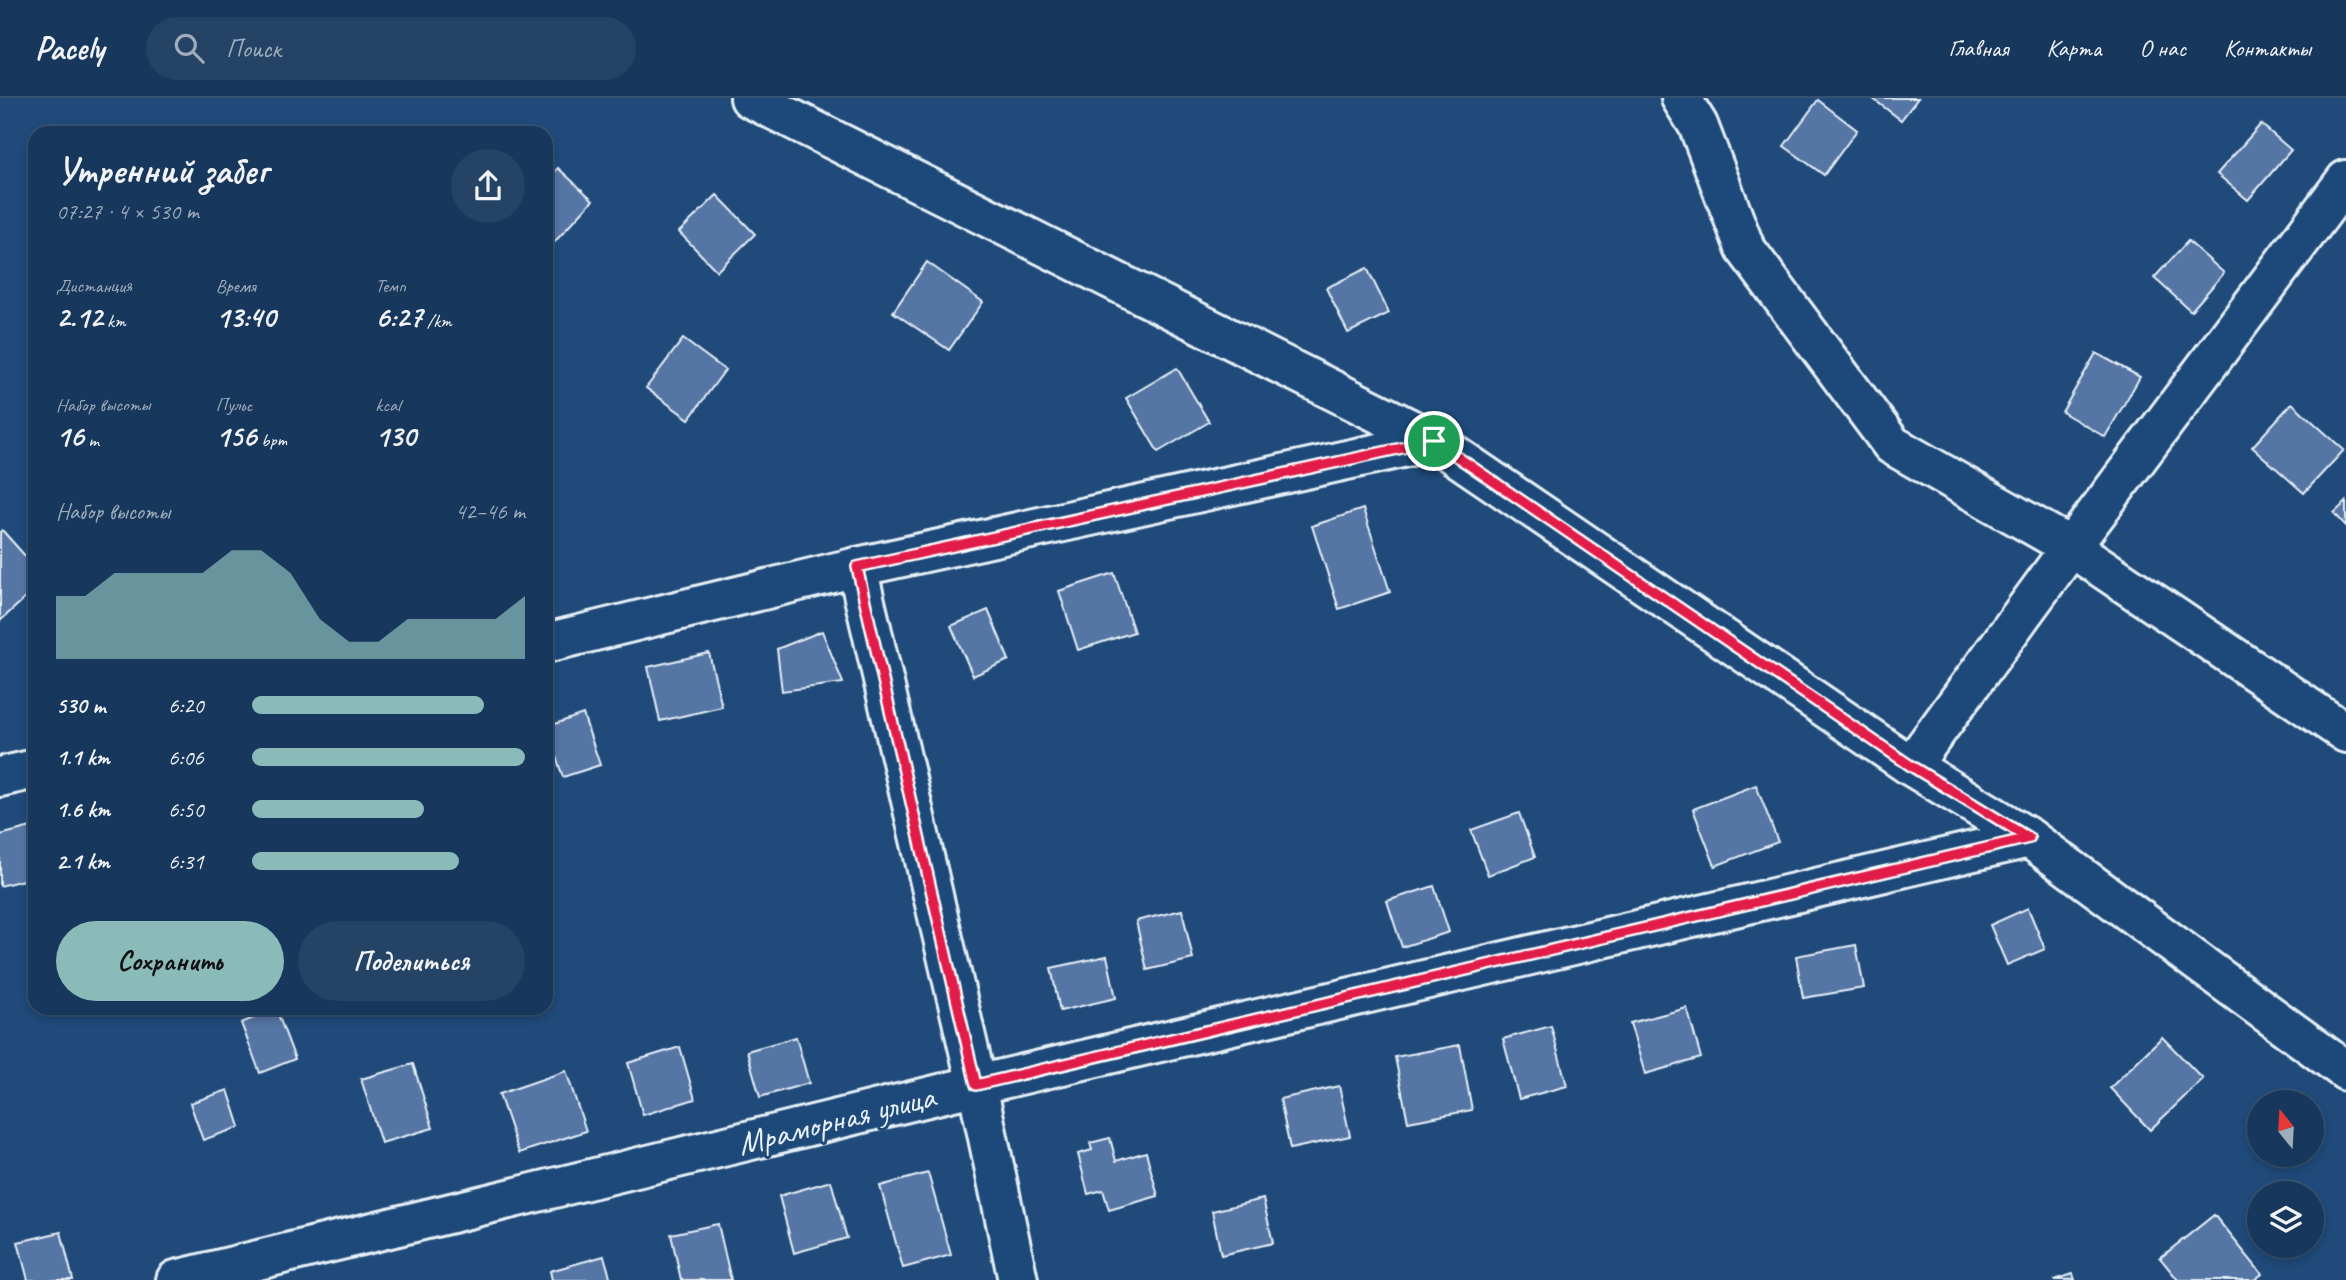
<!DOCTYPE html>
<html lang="ru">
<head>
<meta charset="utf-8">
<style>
  body { margin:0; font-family:Caveat,sans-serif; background:#244365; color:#f1f3f6; height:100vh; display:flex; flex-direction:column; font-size:26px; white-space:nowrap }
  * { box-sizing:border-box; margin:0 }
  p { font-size:23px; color:#9eacbb }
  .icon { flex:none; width:38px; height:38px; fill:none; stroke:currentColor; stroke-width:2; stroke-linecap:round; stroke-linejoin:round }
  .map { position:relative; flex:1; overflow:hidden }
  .drawer { position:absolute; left:28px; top:28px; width:525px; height:889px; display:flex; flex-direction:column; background:#17385c; border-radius:21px; box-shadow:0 4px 10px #0003,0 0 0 2px #365272 }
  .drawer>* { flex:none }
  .needle { width:46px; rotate:342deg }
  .controls { position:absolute; left:2247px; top:992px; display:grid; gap:14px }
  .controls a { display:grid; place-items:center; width:77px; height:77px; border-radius:50%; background:#17385c; box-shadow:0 4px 10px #0003,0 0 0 2px #365272; font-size:35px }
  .pin { position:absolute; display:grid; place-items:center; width:60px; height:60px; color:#fff; margin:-30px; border:4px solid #fff; border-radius:50%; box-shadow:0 2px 7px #0007 }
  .round { display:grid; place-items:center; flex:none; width:74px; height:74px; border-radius:37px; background:#244365 }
  .head { display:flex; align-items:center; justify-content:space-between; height:119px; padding:0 28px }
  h1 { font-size:38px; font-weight:600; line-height:52px }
  .stats { display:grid; grid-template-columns:repeat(3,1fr); gap:10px; height:119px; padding:7px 28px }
  .stats div { display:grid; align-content:center }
  .stats b { font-size:30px; font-weight:600 }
  .stats small { font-size:19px; font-weight:400 }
  .stats p { font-size:19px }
  .chart { height:196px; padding:14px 28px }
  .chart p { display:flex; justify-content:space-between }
  .chart svg { width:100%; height:126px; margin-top:7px; fill:#8bbbb9; opacity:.7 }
  .action { display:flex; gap:14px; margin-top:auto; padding:14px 28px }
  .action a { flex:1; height:80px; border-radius:42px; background:#8bbbb9; color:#111; font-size:28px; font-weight:600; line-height:80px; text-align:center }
  .action a+a { background:#244365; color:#f1f3f6 }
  ul { padding:0 28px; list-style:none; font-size:23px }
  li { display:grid; grid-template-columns:112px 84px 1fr; align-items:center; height:52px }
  li i { height:18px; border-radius:9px; background:#8bbbb9 }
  header { display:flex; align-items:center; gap:42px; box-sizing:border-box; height:98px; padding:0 35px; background:#17385c; border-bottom:2px solid #365272 }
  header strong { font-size:33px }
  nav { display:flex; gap:38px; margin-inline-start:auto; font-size:24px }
  .search { width:490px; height:63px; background:#244365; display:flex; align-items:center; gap:18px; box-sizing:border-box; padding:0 24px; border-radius:38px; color:#9eacbb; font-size:26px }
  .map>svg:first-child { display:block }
  .building { fill:#5474a4; stroke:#e8f1f8; stroke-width:2 }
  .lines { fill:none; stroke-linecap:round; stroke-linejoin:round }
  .minor-casing { stroke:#e8f1f8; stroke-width:44 }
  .minor { stroke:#1f4a7a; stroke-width:38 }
  .route-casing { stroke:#fff; stroke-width:14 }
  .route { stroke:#e11d48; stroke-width:9 }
  .labels { text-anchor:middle; stroke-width:6; stroke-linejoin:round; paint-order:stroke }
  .street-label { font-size:33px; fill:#e8f1f8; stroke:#1f4a7a }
</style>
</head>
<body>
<header>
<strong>Pacely</strong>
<div class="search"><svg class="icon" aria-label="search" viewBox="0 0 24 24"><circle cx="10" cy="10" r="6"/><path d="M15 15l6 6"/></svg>Поиск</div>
<nav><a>Главная</a><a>Карта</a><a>О нас</a><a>Контакты</a></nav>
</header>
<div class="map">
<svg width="2346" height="1182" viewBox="0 0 2346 1182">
  <rect width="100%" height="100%" fill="#1f4a7a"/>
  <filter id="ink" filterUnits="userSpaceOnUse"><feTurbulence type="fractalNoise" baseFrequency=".0143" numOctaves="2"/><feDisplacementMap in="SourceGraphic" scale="14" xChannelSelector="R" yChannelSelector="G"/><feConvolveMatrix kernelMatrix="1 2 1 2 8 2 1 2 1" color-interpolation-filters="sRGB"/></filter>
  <g filter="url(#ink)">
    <!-- building -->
    <g class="building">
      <path d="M1872 0H1918L1901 22Z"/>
      <path d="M1818 2 1857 32 1824 77 1784 48Z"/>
      <path d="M2261 26 2291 52 2248 102 2217 76Z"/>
      <path d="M558 70 593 102 550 149 546 145V84Z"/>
      <path d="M717 97 755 136 717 173 679 134Z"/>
      <path d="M2188 143 2224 175 2191 213 2154 180Z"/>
      <path d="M927 164 983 204 949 252 893 214Z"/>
      <path d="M1367 170 1389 215 1348 235 1326 190Z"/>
      <path d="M683 241 725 272 689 321 646 290Z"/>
      <path d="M2096 255 2140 279 2105 339 2062 314Z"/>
      <path d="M1177 270 1209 324 1158 354 1126 300Z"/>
      <path d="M2292 305 2344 352 2304 395 2252 349Z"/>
      <path d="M2346 404V428L2334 415Z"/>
      <path d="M1363 411 1390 494 1339 511 1312 428Z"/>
      <path d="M2 432 35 469V491L0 523V434Z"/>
      <path d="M1114 475 1134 534 1078 552 1059 493Z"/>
      <path d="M988 512 1009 562 973 578 951 528Z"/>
      <path d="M822 533 843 585 782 593 777 551Z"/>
      <path d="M709 555 722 609 660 623 648 569Z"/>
      <path d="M583 616 600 667 563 679 546 629Z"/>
      <path d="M1756 687 1778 744 1715 768 1693 711Z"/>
      <path d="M1519 715 1535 759 1488 777 1471 732Z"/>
      <path d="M35 728V779L0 788V737Z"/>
      <path d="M1434 788 1449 834 1402 849 1387 803Z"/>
      <path d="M2028 810 2045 851 2007 867 1990 827Z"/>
      <path d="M1182 812 1193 861 1147 872 1136 823Z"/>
      <path d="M1856 847 1864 890 1803 900 1796 858Z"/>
      <path d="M1107 858 1116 900 1060 913 1051 870Z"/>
      <path d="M1687 910 1701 960 1645 976 1630 925Z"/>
      <path d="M276 911 295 961 260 975 241 925Z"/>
      <path d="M1551 928 1567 988 1519 1001 1503 941Z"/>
      <path d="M796 939 809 985 760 999 747 953Z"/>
      <path d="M2162 939 2203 981 2150 1032 2110 990Z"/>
      <path d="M1460 947 1472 1012 1408 1024 1395 959Z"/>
      <path d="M680 949 695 1001 643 1017 628 965Z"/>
      <path d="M413 966 433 1030 381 1045 361 981Z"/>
      <path d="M566 973 586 1033 519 1055 499 996Z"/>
      <path d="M1339 988 1350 1038 1290 1051 1280 1001Z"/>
      <path d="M228 992 240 1029 203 1042 190 1005Z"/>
      <path d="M1110 1040 1116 1063 1146 1054 1158 1098 1109 1112 1103 1092 1088 1096 1078 1056 1092 1052 1090 1045Z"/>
      <path d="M928 1075 951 1157 903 1170 880 1088Z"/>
      <path d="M831 1083 847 1140 794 1155 779 1098Z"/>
      <path d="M1263 1101 1273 1145 1221 1157 1212 1113Z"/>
      <path d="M2214 1117 2262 1176 2254 1182H2178L2160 1160Z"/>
      <path d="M718 1126 731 1182H681L671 1136Z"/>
      <path d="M61 1134 73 1182H28L18 1144Z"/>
      <path d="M604 1158 611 1182H552L550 1173Z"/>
      <path d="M2073 1176 2075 1182H2054Z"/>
    </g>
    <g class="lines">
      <!-- minor casing -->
      <g class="minor-casing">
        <g id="minor">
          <path d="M750 0 1434 343 1911 668 2029 740 2346 973"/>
          <path d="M1681 0 1698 27 1745 150 1892 347 2071 449 2346 635"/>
          <path d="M857 469 977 987 1018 1182"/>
          <path d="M546 545 857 469 1434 343"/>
          <path d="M1911 668 2071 449 2346 82"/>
          <path d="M0 679 35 671"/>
          <path d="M176 1182 977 987 2029 740"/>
        </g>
      </g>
      <!-- minor -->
      <use href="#minor" class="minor"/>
    </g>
  </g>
  <g class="lines" filter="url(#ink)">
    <!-- route casing -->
    <g class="route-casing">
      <path id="route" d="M1434 343 1911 668 2029 740 976 987 857 469Z"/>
    </g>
    <!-- route -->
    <use href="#route" class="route"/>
  </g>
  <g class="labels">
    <!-- street labels -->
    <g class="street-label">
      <text transform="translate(836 1021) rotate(-14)" y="12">Мраморная улица</text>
    </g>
  </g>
</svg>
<div class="controls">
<a><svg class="needle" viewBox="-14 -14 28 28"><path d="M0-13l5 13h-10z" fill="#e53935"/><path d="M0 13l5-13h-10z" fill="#9eacbb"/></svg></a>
<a><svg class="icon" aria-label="layers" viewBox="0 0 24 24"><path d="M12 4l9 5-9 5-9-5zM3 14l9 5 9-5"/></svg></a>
</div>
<div class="pin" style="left:1434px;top:343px;background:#1e9e55"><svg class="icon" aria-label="arrive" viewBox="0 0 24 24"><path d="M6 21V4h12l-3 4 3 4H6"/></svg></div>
<section class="drawer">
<div class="head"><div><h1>Утренний забег</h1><p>07:27 · 4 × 530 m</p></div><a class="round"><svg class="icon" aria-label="share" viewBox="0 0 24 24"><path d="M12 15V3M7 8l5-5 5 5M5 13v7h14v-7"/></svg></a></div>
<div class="stats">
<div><p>Дистанция</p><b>2.12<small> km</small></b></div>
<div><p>Время</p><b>13:40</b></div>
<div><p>Темп</p><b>6:27<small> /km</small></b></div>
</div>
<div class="stats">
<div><p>Набор высоты</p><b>16<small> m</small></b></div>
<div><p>Пульс</p><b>156<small> bpm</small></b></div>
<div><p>kcal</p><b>130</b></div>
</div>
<div class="chart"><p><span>Набор высоты</span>42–46 m</p>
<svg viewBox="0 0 160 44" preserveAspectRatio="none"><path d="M0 44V22L10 22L20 14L30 14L40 14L50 14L60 6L70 6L80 14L90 30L100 38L110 38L120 30L130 30L140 30L150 30L160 22V44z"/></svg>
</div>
<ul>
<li><b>530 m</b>6:20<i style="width:85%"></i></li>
<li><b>1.1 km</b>6:06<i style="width:100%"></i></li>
<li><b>1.6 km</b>6:50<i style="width:63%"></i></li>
<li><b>2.1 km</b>6:31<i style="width:76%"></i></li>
</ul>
<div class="action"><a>Сохранить</a><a>Поделиться</a></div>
</section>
</div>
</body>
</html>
